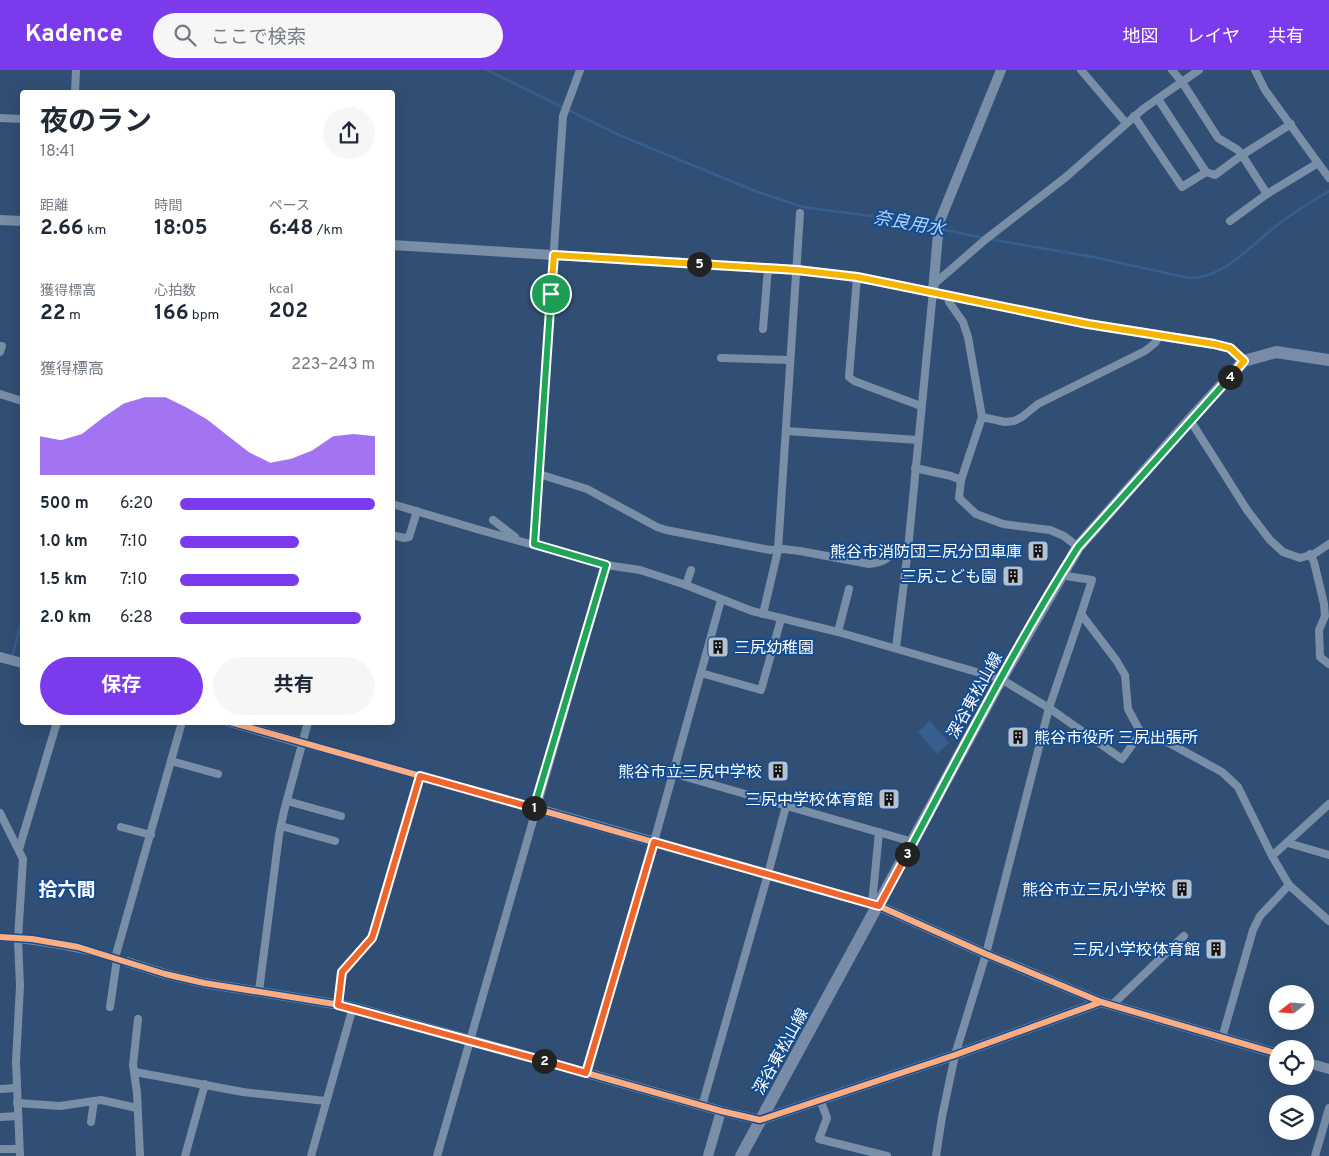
<!DOCTYPE html>
<html lang="ja">
<head>
<meta charset="utf-8">
<style>
  body { margin:0; font-family:Overpass,"Noto Sans JP",sans-serif; background:#f6f6f7; color:#1f2937; height:100vh; display:flex; flex-direction:column; font-size:19px; white-space:nowrap }
  * { box-sizing:border-box; margin:0 }
  p { font-size:16px; color:#747a83 }
  .icon { flex:none; width:28px; height:28px; fill:none; stroke:currentColor; stroke-width:2; stroke-linecap:round; stroke-linejoin:round }
  .map { position:relative; flex:1; overflow:hidden }
  .details { position:absolute; left:20px; top:20px; width:375px; height:635px; display:flex; flex-direction:column; background:#fff; border-radius:5px; box-shadow:0 5px 20px #0002 }
  .details>* { flex:none }
  .needle { width:32px; rotate:253deg }
  .tools { position:absolute; left:1269px; top:915px; display:grid; gap:10px }
  .tools a { display:grid; place-items:center; width:45px; height:45px; border-radius:50%; background:#fff; box-shadow:0 5px 20px #0002; font-size:25px }
  .pin { position:absolute; display:grid; place-items:center; width:42px; height:42px; color:#fff; margin:-21px; border:2px solid #fff; border-radius:50%; box-shadow:0 1px 5px #0007 }
  .km { position:absolute; width:25px; height:25px; margin:-12px; border-radius:50%; background:#222; color:#fff; font-size:14px; line-height:25px; text-align:center }
  .round { display:grid; place-items:center; flex:none; width:52px; height:52px; border-radius:26px; background:#f6f6f7 }
  .headline { display:flex; align-items:center; justify-content:space-between; height:85px; padding:0 20px }
  h1 { font-size:28px; font-weight:700; line-height:38px }
  .figures { display:grid; grid-template-columns:repeat(3,1fr); gap:8px; height:85px; padding:5px 20px }
  .figures div { display:grid; align-content:center }
  .figures b { font-size:21px; font-weight:700 }
  .figures small { font-size:14px; font-weight:400 }
  .figures p { font-size:14px }
  .chart { height:140px; padding:10px 20px }
  .chart p { display:flex; justify-content:space-between }
  .chart svg { width:100%; height:90px; margin-top:5px; fill:#7c3aed; opacity:.7 }
  .primary-button { display:flex; gap:10px; margin-top:auto; padding:10px 20px }
  .primary-button a { flex:1; height:58px; border-radius:30px; background:#7c3aed; color:#fff; font-size:20px; font-weight:700; line-height:58px; text-align:center }
  .primary-button a+a { background:#f6f6f7; color:#1f2937 }
  ul { padding:0 20px; list-style:none; font-size:16px }
  li { display:grid; grid-template-columns:80px 60px 1fr; align-items:center; height:38px }
  li i { height:12px; border-radius:6px; background:#7c3aed }
  header { display:flex; align-items:center; gap:30px; box-sizing:border-box; height:70px; padding:0 25px; background:#7c3aed; color:#fff }
  header strong { font-size:24px }
  nav { display:flex; gap:28px; margin-inline-start:auto; font-size:18px }
  .search { width:350px; height:45px; background:#f6f6f7; display:flex; align-items:center; gap:12px; box-sizing:border-box; padding:0 18px; border-radius:28px; color:#747a83; font-size:19px }
  .map>svg:first-child { display:block }
  .water { fill:#365e8f }
  .lines { fill:none; stroke-linecap:round; stroke-linejoin:round }
  .stream { stroke:#365e8f; stroke-width:2.5 }
  .minor { stroke:#788fa7; stroke-width:8 }
  .tertiary { stroke:#788fa7; stroke-width:10 }
  .primary { stroke:#788ca7; stroke-width:12 }
  .cycleway-casing { stroke:#144c91; stroke-width:9 }
  .cycleway { stroke:#ffac80; stroke-width:6 }
  .split-1-casing { stroke:#fff; stroke-width:10 }
  .split-2-casing { stroke:#fff; stroke-width:10 }
  .split-3-casing { stroke:#fff; stroke-width:10 }
  .split-4-casing { stroke:#fff; stroke-width:10 }
  .split-5-casing { stroke:#fff; stroke-width:10 }
  .split-6-casing { stroke:#fff; stroke-width:10 }
  .split-1 { stroke:#22a559; stroke-width:6 }
  .split-2 { stroke:#f0652b; stroke-width:6 }
  .split-3 { stroke:#f0652b; stroke-width:6 }
  .split-4 { stroke:#22a559; stroke-width:6 }
  .split-5 { stroke:#f5b400; stroke-width:6 }
  .split-6 { stroke:#f5b400; stroke-width:6 }
  .labels { text-anchor:middle; stroke-width:4; stroke-linejoin:round; paint-order:stroke }
  .poi-label { font-size:16px; fill:#fff; stroke:#144c91; text-anchor:end }
  .street-label { font-size:16px; fill:#fff; stroke:#144c91 }
  .water-label { font-size:18px; font-style:italic; fill:#add0f8; stroke:#144c91 }
  .quarter-label { font-size:19px; font-weight:bold; fill:#fff; stroke:#144c91 }
</style>
</head>
<body>
<header>
<strong>Kadence</strong>
<div class="search"><svg class="icon" aria-label="search" viewBox="0 0 24 24"><circle cx="10" cy="10" r="6"/><path d="M15 15l6 6"/></svg>ここで検索</div>
<nav><a>地図</a><a>レイヤ</a><a>共有</a></nav>
</header>
<div class="map">
<svg width="1329" height="1086" viewBox="0 0 1329 1086">
  <rect width="100%" height="100%" fill="#314f74"/>
  <!-- water -->
  <path class="water" d="M930 651 949 673 937 684 918 662Z"/>
  <g class="lines">
    <!-- stream -->
    <g class="stream">
      <path d="M487 0 619 65 755 121 803 137 893 149 935 158"/>
      <path d="M940 159 984 168"/>
      <path d="M989 169 1093 187 1189 208C1223 210 1254 172 1280 153 1295 141 1313 131 1329 121"/>
      <path d="M12 587 22 549"/>
    </g>
    <!-- minor -->
    <g class="minor">
      <path d="M1081 0 1126 53"/>
      <path d="M1255 0 1265 20 1329 108"/>
      <path d="M75 22 76 0"/>
      <path d="M1158 29 1206 102 1215 105 1242 85 1238 80 1218 68 1182 12 1172 0"/>
      <path d="M1134 46 1182 117 1206 102"/>
      <path d="M0 48 22 49"/>
      <path d="M1291 54 1242 85 1267 124 1318 93"/>
      <path d="M1230 151 1267 124"/>
      <path d="M857 207 849 307 854 311 921 336"/>
      <path d="M933 215 986 169 1066 107 1143 39 1199 0"/>
      <path d="M947 225 949 232 963 252 968 267 982 347 961 410 959 428 976 444 1003 454 1050 460 1064 466 1078 477"/>
      <path d="M763 259 768 198"/>
      <path d="M0 276H2L0 282"/>
      <path d="M721 288 790 290"/>
      <path d="M0 324 22 331"/>
      <path d="M982 347 1005 352 1014 351 1022 347 1038 334 1145 281 1155 273 1159 266"/>
      <path d="M1190 350 1247 440 1270 470 1283 482 1300 488 1314 484 1329 474"/>
      <path d="M786 361 918 370"/>
      <path d="M915 398 951 406 961 410"/>
      <path d="M539 404 587 419 657 457 666 460 770 480 783 479 800 481 869 494C875 493 881 493 886 489 898 481 889 478 908 479"/>
      <path d="M392 434 480 460 606 495 640 500 686 515 752 541 838 562 1001 609 1049 638 1122 689 1141 663 1169 673 1222 702 1238 717 1272 786"/>
      <path d="M493 450 515 467"/>
      <path d="M392 465 404 468 409 467 417 441"/>
      <path d="M534 474 563 46 580 0"/>
      <path d="M1310 484 1314 492 1324 534 1325 546 1319 560 1320 587 1329 594"/>
      <path d="M1060 505 1092 510 1081 544 1116 590 1125 605 1128 639 1141 663"/>
      <path d="M686 515 691 500"/>
      <path d="M763 544 778 480 800 143"/>
      <path d="M838 562 849 519"/>
      <path d="M896 578 908 479 933 221"/>
      <path d="M701 603 761 620 781 549"/>
      <path d="M302 673 535 738"/>
      <path d="M171 691 218 704"/>
      <path d="M672 703 913 772"/>
      <path d="M287 731 341 746"/>
      <path d="M1329 734 1272 786 1289 815 1329 851"/>
      <path d="M0 743 23 789 18 869 20 916 16 992 20 1086"/>
      <path d="M281 756 335 771"/>
      <path d="M121 757 151 765"/>
      <path d="M1288 773 1329 785"/>
      <path d="M19 779 57 652"/>
      <path d="M872 834 879 762"/>
      <path d="M0 867C41 871 79 877 118 889"/>
      <path d="M115 888 182 652"/>
      <path d="M259 921 279 765 284 741 308 652"/>
      <path d="M338 935 343 902 372 868 374 862 420 706"/>
      <path d="M1111 936 1184 866"/>
      <path d="M110 937 117 889"/>
      <path d="M138 949 133 995 137 1023 140 1086"/>
      <path d="M1222 968 1253 860 1260 846 1289 815"/>
      <path d="M135 1002 243 1022 326 1031"/>
      <path d="M586 1003 654 772 721 530"/>
      <path d="M0 1019 16 1018"/>
      <path d="M820 1029 827 1048 819 1069 887 1086"/>
      <path d="M17 1033 60 1036 101 1030 137 1038"/>
      <path d="M702 1036 768 804 786 736"/>
      <path d="M0 1047 18 1046"/>
      <path d="M91 1052 94 1031"/>
      <path d="M0 1079H19"/>
      <path d="M185 1086 205 1014"/>
      <path d="M311 1086 353 937"/>
      <path d="M437 1086 606 495"/>
      <path d="M936 1086 942 1047 955 985 986 884 1049 638 1081 544"/>
      <path d="M1315 1086 1329 1038"/>
    </g>
    <!-- tertiary -->
    <g class="tertiary">
      <path d="M0 150 22 151"/>
      <path d="M392 175 797 200 857 207 1088 254 1214 274 1230 278 1244 291"/>
      <path d="M933 221 939 153 1001 0"/>
      <path d="M0 587 22 593"/>
      <path d="M230 652 302 673"/>
      <path d="M535 738 879 836 986 884 1101 932 1278 984"/>
      <path d="M127 892 165 904 204 913 353 937 721 1041 760 1050 955 985 1101 932"/>
      <path d="M1305 992 1329 999"/>
      <path d="M708 1086 721 1041"/>
    </g>
    <!-- primary -->
    <path class="primary" d="M741 1086 1001 609 1078 477 1190 350 1244 291 1276 282 1329 290"/>
    <!-- cycleway casing -->
    <g class="cycleway-casing">
      <g id="cycleway">
        <path d="M230 652 879 836 986 884 1101 932 1278 984"/>
        <path d="M0 867 32 869 78 877 165 904 204 913 353 937 721 1041 760 1050 955 985 1101 932"/>
      </g>
    </g>
    <!-- cycleway -->
    <use href="#cycleway" class="cycleway"/>
  </g>
  <g class="lines">
    <!-- split-1 casing -->
    <g class="split-1-casing">
      <path id="split-1" d="M534 738 606 495 534 474 551 224"/>
    </g>
    <!-- split-2 casing -->
    <g class="split-2-casing">
      <path id="split-2" d="M534 738 420 706 374 862 372 868 342 902 338 935 544 991"/>
    </g>
    <!-- split-3 casing -->
    <g class="split-3-casing">
      <path id="split-3" d="M544 991 586 1003 654 772 879 836 907 784"/>
    </g>
    <!-- split-4 casing -->
    <g class="split-4-casing">
      <path id="split-4" d="M907 784C962 681 1015 576 1078 477L1230 307"/>
    </g>
    <!-- split-5 casing -->
    <g class="split-5-casing">
      <path id="split-5" d="M699 194 797 200 857 207 1088 254 1214 274 1230 278 1244 291 1230 307"/>
    </g>
    <!-- split-6 casing -->
    <g class="split-6-casing">
      <path id="split-6" d="M551 224 554 185 699 194"/>
    </g>
    <!-- split-1 -->
    <use href="#split-1" class="split-1"/>
    <!-- split-2 -->
    <use href="#split-2" class="split-2"/>
    <!-- split-3 -->
    <use href="#split-3" class="split-3"/>
    <!-- split-4 -->
    <use href="#split-4" class="split-4"/>
    <!-- split-5 -->
    <use href="#split-5" class="split-5"/>
    <!-- split-6 -->
    <use href="#split-6" class="split-6"/>
  </g>
  <!-- icons -->
  <defs>
    <g id="building-square" transform="scale(1.125)"><rect x="-9" y="-9" width="18" height="18" rx="4" fill="#b7c1ce" stroke="#144c91"/><path d="M-4-6H4V6H1V3H-1V6H-4ZM-2.5-4.3h1.7v1.8h-1.7ZM.8-4.3h1.7v1.8H.8ZM-2.5-1h1.7V.8h-1.7ZM.8-1h1.7V.8H.8Z" fill="#111"/></g>
  </defs>
  <g fill-rule="evenodd">
    <use href="#building-square" x="1038" y="481"/>
    <use href="#building-square" x="1013" y="506"/>
    <use href="#building-square" x="718" y="577"/>
    <use href="#building-square" x="1018" y="667"/>
    <use href="#building-square" x="778" y="701"/>
    <use href="#building-square" x="889" y="729"/>
    <use href="#building-square" x="1182" y="819"/>
    <use href="#building-square" x="1216" y="879"/>
  </g>
  <g class="labels">
    <!-- poi labels -->
    <g class="poi-label">
      <text x="1022" y="487">熊谷市消防団三尻分団車庫</text>
      <text x="997" y="512">三尻こども園</text>
      <text x="734" y="583" text-anchor="start">三尻幼稚園</text>
      <text x="1034" y="673" text-anchor="start">熊谷市役所 三尻出張所</text>
      <text x="762" y="707">熊谷市立三尻中学校</text>
      <text x="873" y="735">三尻中学校体育館</text>
      <text x="1166" y="825">熊谷市立三尻小学校</text>
      <text x="1200" y="885">三尻小学校体育館</text>
    </g>
    <!-- street labels -->
    <g class="street-label">
      <text transform="translate(974 625) rotate(-61)" y="6">深谷東松山線</text>
      <text transform="translate(780 981) rotate(-61)" y="6">深谷東松山線</text>
    </g>
    <!-- water labels -->
    <g class="water-label">
      <text transform="translate(909 153) rotate(10)" y="6">奈良用水</text>
    </g>
    <!-- quarter labels -->
    <g class="quarter-label">
      <text x="67" y="826">拾六間</text>
    </g>
  </g>
</svg>
<div class="tools">
<a><svg class="needle" viewBox="-14 -14 28 28"><path d="M0-13l5 13h-10z" fill="#e53935"/><path d="M0 13l5-13h-10z" fill="#747a83"/></svg></a>
<a><svg class="icon" aria-label="locate" viewBox="0 0 24 24"><circle cx="12" cy="12" r="6"/><path d="M12 2v4M12 18v4M2 12h4M18 12h4"/></svg></a>
<a><svg class="icon" aria-label="layers" viewBox="0 0 24 24"><path d="M12 4l9 5-9 5-9-5zM3 14l9 5 9-5"/></svg></a>
</div>
<div class="pin" style="left:551px;top:224px;background:#1e9e55"><svg class="icon" aria-label="arrive" viewBox="0 0 24 24"><path d="M6 21V4h12l-3 4 3 4H6"/></svg></div>
<b class="km" style="left:534px;top:738px">1</b>
<b class="km" style="left:544px;top:991px">2</b>
<b class="km" style="left:907px;top:784px">3</b>
<b class="km" style="left:1230px;top:307px">4</b>
<b class="km" style="left:699px;top:194px">5</b>
<section class="details">
<div class="headline"><div><h1>夜のラン</h1><p>18:41</p></div><a class="round"><svg class="icon" aria-label="share" viewBox="0 0 24 24"><path d="M12 15V3M7 8l5-5 5 5M5 13v7h14v-7"/></svg></a></div>
<div class="figures">
<div><p>距離</p><b>2.66<small> km</small></b></div>
<div><p>時間</p><b>18:05</b></div>
<div><p>ペース</p><b>6:48<small> /km</small></b></div>
</div>
<div class="figures">
<div><p>獲得標高</p><b>22<small> m</small></b></div>
<div><p>心拍数</p><b>166<small> bpm</small></b></div>
<div><p>kcal</p><b>202</b></div>
</div>
<div class="chart"><p><span>獲得標高</span>223–243 m</p>
<svg viewBox="0 0 160 44" preserveAspectRatio="none"><path d="M0 44V25L10 27L20 24L30 16L40 9L50 6L60 6L70 11L80 17L90 25L100 33L110 38L120 36L130 32L140 25L150 24L160 25V44z"/></svg>
</div>
<ul>
<li><b>500 m</b>6:20<i style="width:100%"></i></li>
<li><b>1.0 km</b>7:10<i style="width:61%"></i></li>
<li><b>1.5 km</b>7:10<i style="width:61%"></i></li>
<li><b>2.0 km</b>6:28<i style="width:93%"></i></li>
</ul>
<div class="primary-button"><a>保存</a><a>共有</a></div>
</section>
</div>
</body>
</html>
